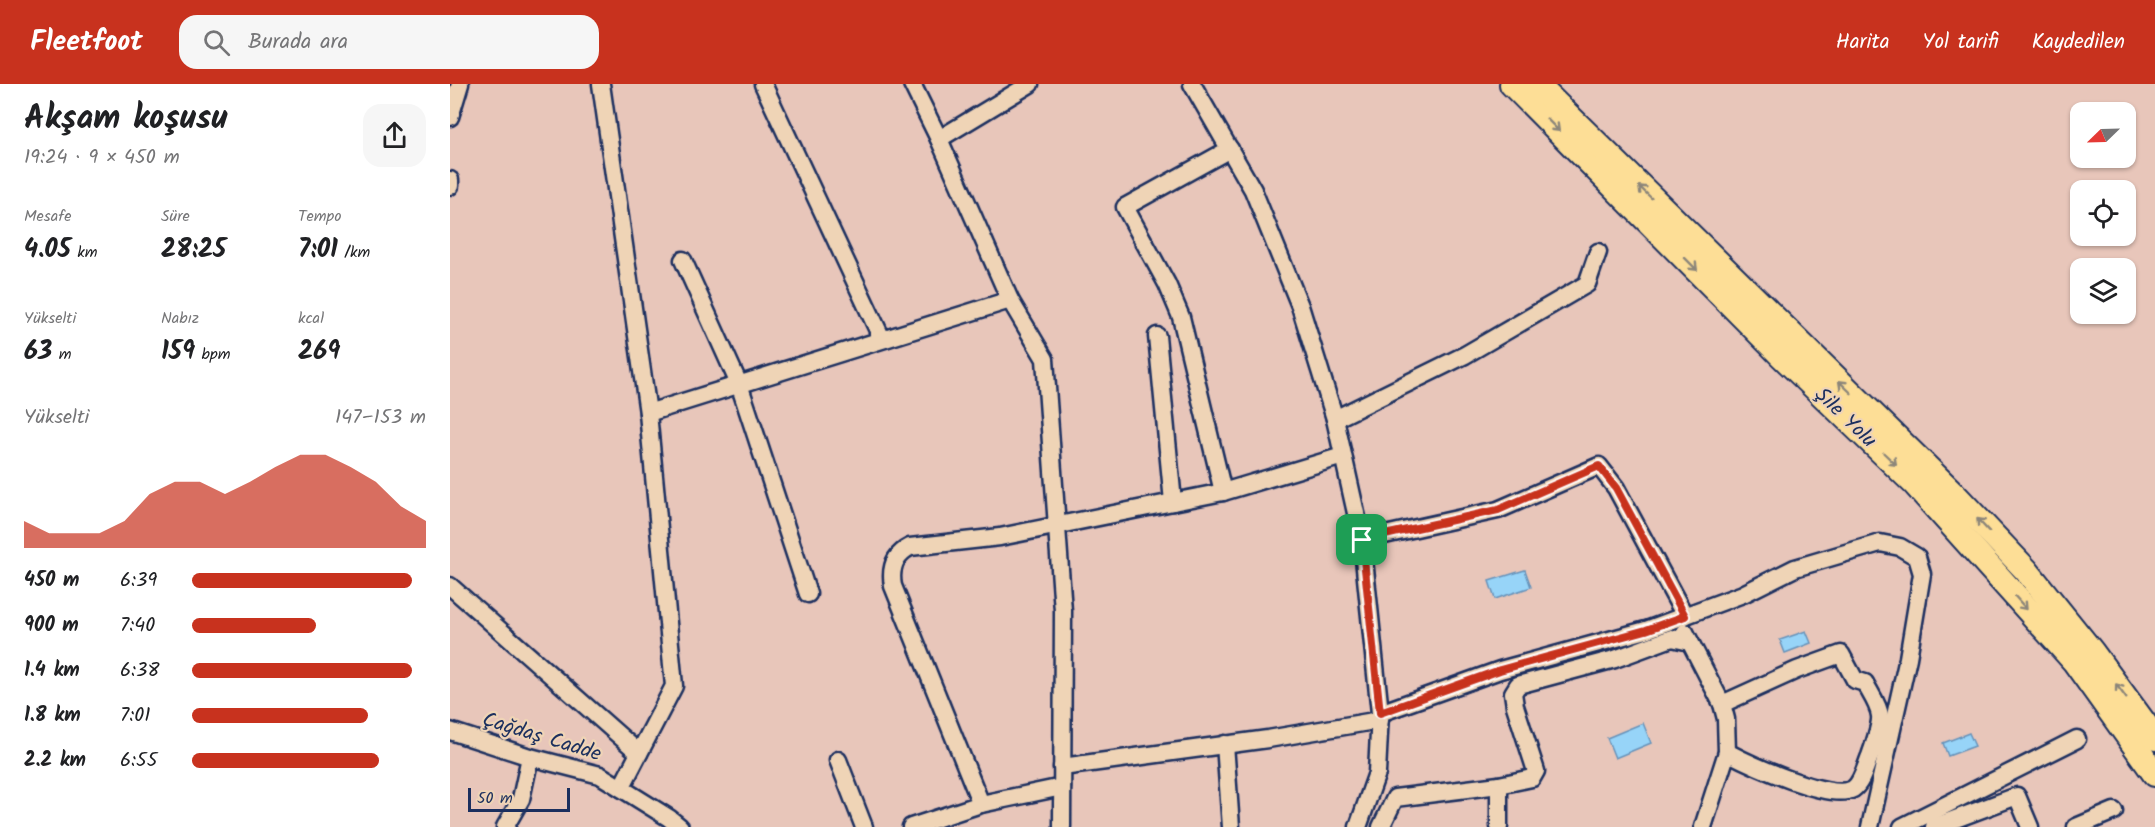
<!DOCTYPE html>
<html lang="tr">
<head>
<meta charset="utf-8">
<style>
  body { margin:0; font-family:Kalam,sans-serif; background:#f6f6f6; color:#202124; height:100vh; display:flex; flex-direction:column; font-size:22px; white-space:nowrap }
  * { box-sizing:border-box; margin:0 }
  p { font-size:20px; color:#757577 }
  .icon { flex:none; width:33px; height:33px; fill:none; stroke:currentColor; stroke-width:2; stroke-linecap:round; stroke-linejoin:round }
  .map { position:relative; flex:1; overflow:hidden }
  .sheet { display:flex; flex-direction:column; background:#fff; width:450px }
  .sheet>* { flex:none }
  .needle { width:39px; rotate:247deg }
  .buttons { position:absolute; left:1620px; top:18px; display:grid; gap:12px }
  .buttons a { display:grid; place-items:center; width:66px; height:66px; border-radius:12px; background:#fff; box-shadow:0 2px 4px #0004; font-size:30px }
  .scale { position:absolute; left:18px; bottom:15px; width:102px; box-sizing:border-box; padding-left:6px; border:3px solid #1b2f5e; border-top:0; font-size:16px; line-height:21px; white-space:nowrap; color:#1b2f5e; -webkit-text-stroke:4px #efd4b6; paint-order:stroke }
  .pin { position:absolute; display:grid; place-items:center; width:51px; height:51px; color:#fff; margin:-26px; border-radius:12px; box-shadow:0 3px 9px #0006 }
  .round { display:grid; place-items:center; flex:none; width:63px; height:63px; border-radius:18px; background:#f6f6f6 }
  .head { display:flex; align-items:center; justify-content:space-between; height:102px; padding:0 24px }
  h1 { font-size:33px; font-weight:700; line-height:45px }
  .metrics { display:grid; grid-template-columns:repeat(3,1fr); gap:9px; height:102px; padding:6px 24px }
  .metrics div { display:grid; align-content:center }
  .metrics b { font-size:26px; font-weight:700 }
  .metrics small { font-size:16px; font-weight:400 }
  .metrics p { font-size:16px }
  .chart { height:168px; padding:12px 24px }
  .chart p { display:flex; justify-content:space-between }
  .chart svg { width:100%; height:108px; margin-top:6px; fill:#c8321e; opacity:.7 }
  ul { padding:0 24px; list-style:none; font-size:20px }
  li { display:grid; grid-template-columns:96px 72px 1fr; align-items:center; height:45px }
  li i { height:15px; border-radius:8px; background:#c8321e }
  header { display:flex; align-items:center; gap:36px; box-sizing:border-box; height:84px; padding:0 30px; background:#c8321e; color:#fff }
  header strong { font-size:28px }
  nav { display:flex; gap:33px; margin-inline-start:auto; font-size:21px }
  .search { width:420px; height:54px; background:#f6f6f6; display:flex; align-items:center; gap:15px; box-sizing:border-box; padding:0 21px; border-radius:18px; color:#757577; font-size:22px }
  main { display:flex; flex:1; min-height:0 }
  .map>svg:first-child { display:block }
  .water { fill:#97d4f8; stroke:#6592ba; stroke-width:1.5 }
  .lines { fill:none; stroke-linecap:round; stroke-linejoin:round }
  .minor-casing { stroke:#1b2f5e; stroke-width:21 }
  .highway-casing { stroke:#1b2f5e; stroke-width:28 }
  .minor { stroke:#efd4b6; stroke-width:16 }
  .highway { stroke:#fdde96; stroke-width:24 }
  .oneway { stroke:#8c867a }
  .route-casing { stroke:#fff; stroke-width:12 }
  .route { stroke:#c8321e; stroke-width:8 }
  .labels { text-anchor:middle; stroke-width:4.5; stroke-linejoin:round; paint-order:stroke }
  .street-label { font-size:21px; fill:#1b2f5e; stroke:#efd4b6 }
</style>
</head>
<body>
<header>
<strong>Fleetfoot</strong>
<div class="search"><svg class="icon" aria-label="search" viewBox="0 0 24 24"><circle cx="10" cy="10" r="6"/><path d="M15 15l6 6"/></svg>Burada ara</div>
<nav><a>Harita</a><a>Yol tarifi</a><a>Kaydedilen</a></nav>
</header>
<main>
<section class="sheet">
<div class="head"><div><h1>Akşam koşusu</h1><p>19:24 · 9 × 450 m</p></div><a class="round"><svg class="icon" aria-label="share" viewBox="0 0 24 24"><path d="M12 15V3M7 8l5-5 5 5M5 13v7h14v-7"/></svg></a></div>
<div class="metrics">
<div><p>Mesafe</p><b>4.05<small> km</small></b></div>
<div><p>Süre</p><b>28:25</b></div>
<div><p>Tempo</p><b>7:01<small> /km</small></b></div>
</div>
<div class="metrics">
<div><p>Yükselti</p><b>63<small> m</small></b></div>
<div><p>Nabız</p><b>159<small> bpm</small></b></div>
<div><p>kcal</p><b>269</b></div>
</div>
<div class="chart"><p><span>Yükselti</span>147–153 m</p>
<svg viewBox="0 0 160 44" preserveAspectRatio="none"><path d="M0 44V33L10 38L20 38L30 38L40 33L50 22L60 17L70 17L80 22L90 17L100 11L110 6L120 6L130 11L140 17L150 27L160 33V44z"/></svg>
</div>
<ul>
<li><b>450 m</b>6:39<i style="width:94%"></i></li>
<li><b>900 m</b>7:40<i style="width:53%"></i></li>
<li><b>1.4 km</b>6:38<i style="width:94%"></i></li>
<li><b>1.8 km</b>7:01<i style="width:75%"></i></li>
<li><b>2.2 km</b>6:55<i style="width:80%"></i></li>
</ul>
</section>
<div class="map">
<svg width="1705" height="743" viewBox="0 0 1705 743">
  <rect width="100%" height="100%" fill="#e8c6ba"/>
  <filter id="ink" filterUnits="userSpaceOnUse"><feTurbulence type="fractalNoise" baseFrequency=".0167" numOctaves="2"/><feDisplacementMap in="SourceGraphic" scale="12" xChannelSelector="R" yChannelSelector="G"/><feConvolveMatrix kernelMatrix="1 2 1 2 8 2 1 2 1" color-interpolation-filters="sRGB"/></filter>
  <g filter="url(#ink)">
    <!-- water -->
    <g class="water">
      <path d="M1075 486 1081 503 1045 515 1039 497Z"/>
      <path d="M1356 547 1361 559 1335 569 1330 556Z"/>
      <path d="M1193 639 1201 659 1165 674 1157 654Z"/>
      <path d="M1519 649 1525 662 1498 672 1493 659Z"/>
    </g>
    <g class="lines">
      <!-- minor casing -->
      <g class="minor-casing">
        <g id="minor">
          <path d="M151 0 198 329 224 602 171 704"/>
          <path d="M313 0 432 255"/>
          <path d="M462 0 489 55 560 216 595 275 613 527 612 743"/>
          <path d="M742 0 803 106 850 222 885 335 912 456 930 629 927 689 908 743"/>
          <path d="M0 33 10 0"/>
          <path d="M489 55 580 0"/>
          <path d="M0 96V102"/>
          <path d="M233 176 289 300 358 510"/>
          <path d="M707 252 723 418"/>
          <path d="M198 329 560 216"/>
          <path d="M885 335 1015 271 1137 200 1148 168"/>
          <path d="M773 408 731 233 717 200 675 123 780 65"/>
          <path d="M912 456 1048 426 1149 382 1166 404 1235 532"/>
          <path d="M0 502 189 669"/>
          <path d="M1235 548 1272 620 1276 635 1277 668 1253 743"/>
          <path d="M1272 620 1347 586 1391 570 1405 596 1415 599C1420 609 1429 621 1430 632 1431 640 1423 664 1420 672 1416 681 1412 699 1403 705 1381 718 1300 680 1277 668"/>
          <path d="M930 629 1050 586 1196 546 1293 510 1345 484 1389 471 1430 459 1450 463 1467 473 1472 490 1458 574 1420 743"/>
          <path d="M0 647 80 673 150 691 219 734 230 743"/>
          <path d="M775 660 781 743"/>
          <path d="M388 676 414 743"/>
          <path d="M612 683 818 655 930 636"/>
          <path d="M531 720 443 502C440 485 444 471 460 463L550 453 723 418 773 408 893 372"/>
          <path d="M55 743 71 715 80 673"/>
          <path d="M461 743 531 720 612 703"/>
          <path d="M931 743 945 714 1049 701"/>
          <path d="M1049 743V701L1082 694 1086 687 1065 622 1063 609 1068 601 1165 575 1222 554 1240 558"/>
          <path d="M1452 743 1627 655"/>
          <path d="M1484 743 1567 712 1580 743"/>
          <path d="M1626 743 1664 727"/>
        </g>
      </g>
      <!-- highway casing -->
      <g class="highway-casing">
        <g id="highway">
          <path d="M1062 0 1331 271 1464 399 1625 578 1705 690"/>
          <path d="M1086 0 1505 411 1576 486 1642 568 1705 654"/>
        </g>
      </g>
      <!-- minor -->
      <use href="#minor" class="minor"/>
      <!-- highway -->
      <use href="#highway" class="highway"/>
    </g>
    <!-- one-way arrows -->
    <defs><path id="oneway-shaft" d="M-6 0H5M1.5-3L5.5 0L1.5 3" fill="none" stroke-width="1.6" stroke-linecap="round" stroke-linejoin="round" transform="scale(1.5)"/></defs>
    <g class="oneway">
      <use href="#oneway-shaft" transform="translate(1103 41) rotate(45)"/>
      <use href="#oneway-shaft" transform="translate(1195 108) rotate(-136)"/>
      <use href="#oneway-shaft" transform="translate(1241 180) rotate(45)"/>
      <use href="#oneway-shaft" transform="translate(1395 303) rotate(-136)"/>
      <use href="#oneway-shaft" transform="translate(1440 375) rotate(44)"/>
      <use href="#oneway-shaft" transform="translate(1533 441) rotate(-133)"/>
      <use href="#oneway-shaft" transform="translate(1571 519) rotate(48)"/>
      <use href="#oneway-shaft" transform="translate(1671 607) rotate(-126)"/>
    </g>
  </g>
  <g class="lines" filter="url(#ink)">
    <!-- route casing -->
    <g class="route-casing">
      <path id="route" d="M1149 382 1166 404 1235 532 1196 546 1050 586 930 629 912 456 1048 426Z"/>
    </g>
    <!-- route -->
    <use href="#route" class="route"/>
  </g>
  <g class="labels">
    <!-- street labels -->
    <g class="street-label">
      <text transform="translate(1396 333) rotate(44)" y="7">Şile Yolu</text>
      <text transform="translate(92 652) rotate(17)" y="7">Çağdaş Cadde</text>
    </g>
  </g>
</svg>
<div class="buttons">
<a><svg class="needle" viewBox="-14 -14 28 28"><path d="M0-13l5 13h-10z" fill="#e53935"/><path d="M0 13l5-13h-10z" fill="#757577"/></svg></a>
<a><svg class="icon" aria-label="locate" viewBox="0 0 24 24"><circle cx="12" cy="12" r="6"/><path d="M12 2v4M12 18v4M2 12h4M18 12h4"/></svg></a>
<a><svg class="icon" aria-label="layers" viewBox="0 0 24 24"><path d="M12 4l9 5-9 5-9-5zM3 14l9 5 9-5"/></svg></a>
</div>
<div class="scale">50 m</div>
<div class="pin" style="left:912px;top:456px;background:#1e9e55"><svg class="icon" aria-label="arrive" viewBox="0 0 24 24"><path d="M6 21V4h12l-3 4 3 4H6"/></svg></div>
</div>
</main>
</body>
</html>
